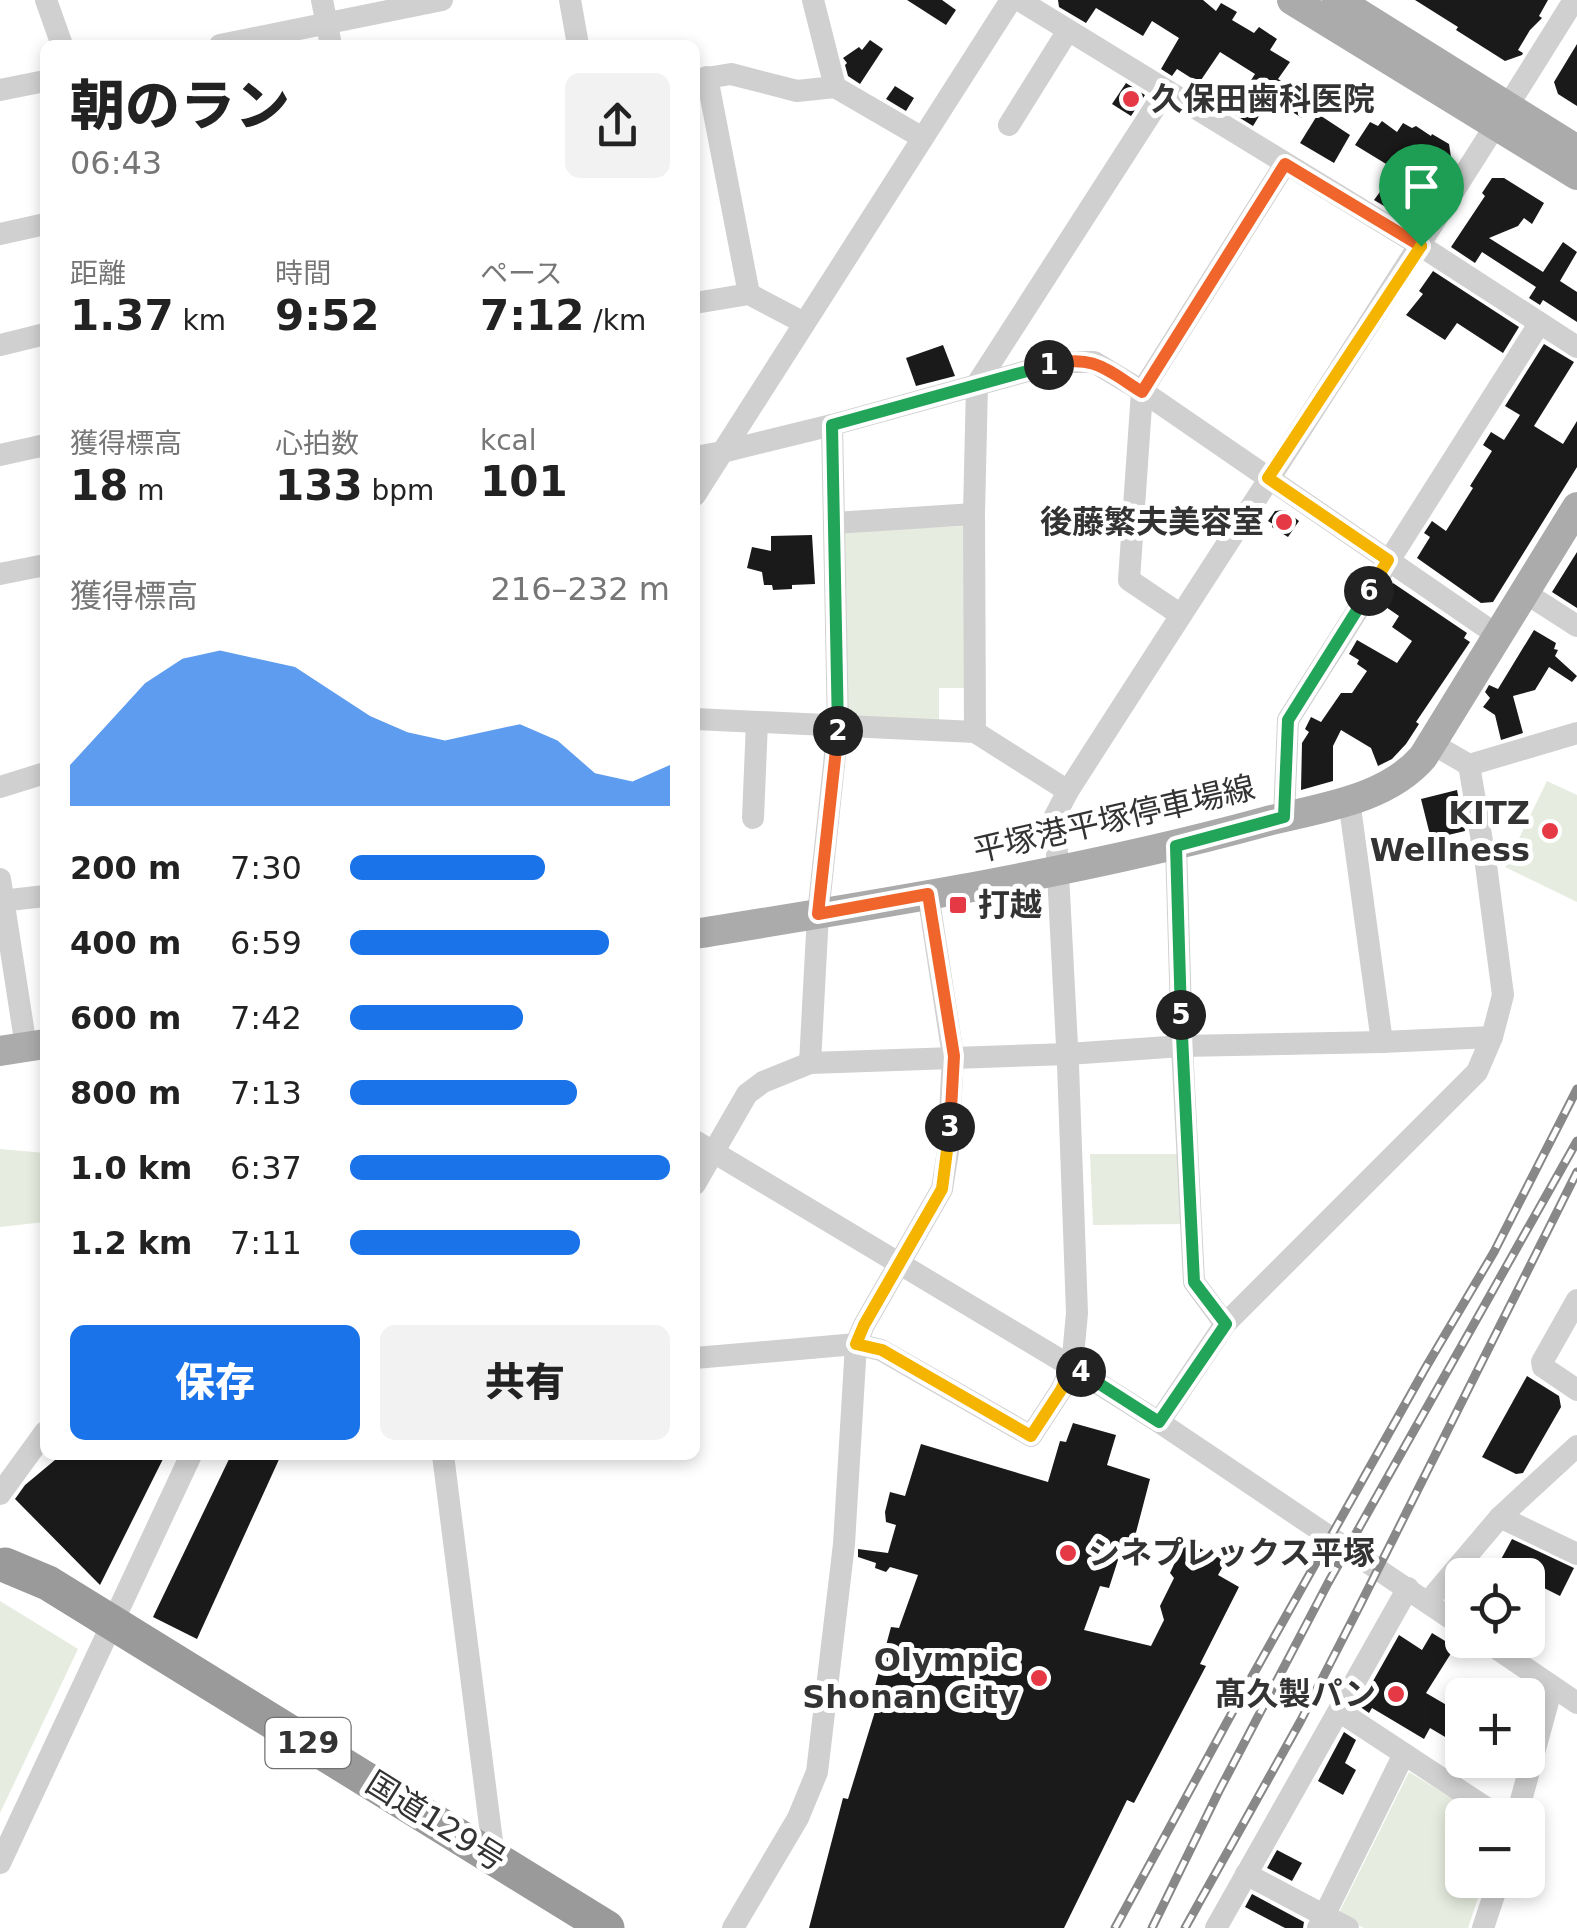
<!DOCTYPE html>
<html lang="ja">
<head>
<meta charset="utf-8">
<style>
  body { margin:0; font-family:"DejaVu Sans","Noto Sans JP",sans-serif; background:#f2f2f2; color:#222; height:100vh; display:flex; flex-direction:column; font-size:38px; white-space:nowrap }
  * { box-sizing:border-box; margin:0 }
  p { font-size:32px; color:#767676 }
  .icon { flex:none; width:55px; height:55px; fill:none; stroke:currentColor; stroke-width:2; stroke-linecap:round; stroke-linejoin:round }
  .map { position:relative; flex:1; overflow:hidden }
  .drawer { position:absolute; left:40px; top:40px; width:660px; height:1420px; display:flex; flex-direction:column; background:#fff; border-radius:15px; box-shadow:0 5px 15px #0003 }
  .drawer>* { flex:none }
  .tools { position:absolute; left:1445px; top:1558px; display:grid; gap:20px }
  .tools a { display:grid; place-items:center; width:100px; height:100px; border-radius:15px; background:#fff; box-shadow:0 5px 15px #0003; font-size:50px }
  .pin { position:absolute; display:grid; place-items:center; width:85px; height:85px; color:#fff; margin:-102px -42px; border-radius:50% 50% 50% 0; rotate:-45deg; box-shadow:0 0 10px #0007 }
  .pin .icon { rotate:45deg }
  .km { position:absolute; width:50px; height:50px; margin:-25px; border-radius:50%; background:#222; color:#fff; font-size:28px; line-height:50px; text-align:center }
  .round { display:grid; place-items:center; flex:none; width:105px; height:105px; border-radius:15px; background:#f2f2f2 }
  .summary { display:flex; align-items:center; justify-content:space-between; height:170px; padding:0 30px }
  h1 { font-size:55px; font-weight:800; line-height:75px }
  .stats { display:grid; grid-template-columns:repeat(3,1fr); gap:15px; height:170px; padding:10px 30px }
  .stats div { display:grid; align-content:center }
  .stats b { font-size:42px; font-weight:800 }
  .stats small { font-size:28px; font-weight:400 }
  .stats p { font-size:28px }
  .chart { height:280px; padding:20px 30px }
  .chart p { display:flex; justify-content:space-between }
  .chart svg { width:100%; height:180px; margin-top:10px; fill:#1a73e8; opacity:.7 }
  .cta { display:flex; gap:20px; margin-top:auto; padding:20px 30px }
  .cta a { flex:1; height:115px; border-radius:15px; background:#1a73e8; color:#fff; font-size:40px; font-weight:800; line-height:115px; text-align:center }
  .cta a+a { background:#f2f2f2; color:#222 }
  ul { padding:0 30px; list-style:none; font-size:32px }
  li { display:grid; grid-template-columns:160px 120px 1fr; align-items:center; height:75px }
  li i { height:25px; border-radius:12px; background:#1a73e8 }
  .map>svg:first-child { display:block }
  .green { fill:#e6ecdf }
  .building { fill:#1a1a1a }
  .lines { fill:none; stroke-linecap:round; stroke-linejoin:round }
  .minor { stroke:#d0d0d0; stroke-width:22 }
  .major { stroke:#ababab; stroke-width:30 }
  .highway { stroke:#9a9a9a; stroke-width:35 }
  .rail-casing { stroke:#888; stroke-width:9 }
  .rail { stroke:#fff; stroke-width:5; stroke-dasharray:15; stroke-linecap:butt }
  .split-1-casing { stroke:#fff; stroke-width:20 }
  .split-2-casing { stroke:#fff; stroke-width:20 }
  .split-3-casing { stroke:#fff; stroke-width:20 }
  .split-4-casing { stroke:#fff; stroke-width:20 }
  .split-5-casing { stroke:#fff; stroke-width:20 }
  .split-6-casing { stroke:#fff; stroke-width:20 }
  .split-7-casing { stroke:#fff; stroke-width:20 }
  .split-1 { stroke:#f0652b; stroke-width:12 }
  .split-2 { stroke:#22a559; stroke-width:12 }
  .split-3 { stroke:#f0652b; stroke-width:12 }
  .split-4 { stroke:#f5b400; stroke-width:12 }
  .split-5 { stroke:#22a559; stroke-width:12 }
  .split-6 { stroke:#22a559; stroke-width:12 }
  .split-7 { stroke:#f5b400; stroke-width:12 }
  .poi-dot { fill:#e63946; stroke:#fff; stroke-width:4 }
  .labels { text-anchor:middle; stroke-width:10; stroke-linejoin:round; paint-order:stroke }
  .shield { fill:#fff; stroke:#707070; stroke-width:2.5 }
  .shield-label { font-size:30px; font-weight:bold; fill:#333 }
  .poi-label { font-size:32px; font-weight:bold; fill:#333; stroke:#fff; text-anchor:end }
  .street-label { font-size:32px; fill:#333; stroke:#fff }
</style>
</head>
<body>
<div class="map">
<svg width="1577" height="1928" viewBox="0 0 1577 1928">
  <rect width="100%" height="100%" fill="#fff"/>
  <!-- green -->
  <g class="green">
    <path d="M965 526 967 688H939V722L849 716 845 712 842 534 846 531Z"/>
    <path d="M1547 781 1577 795V902L1505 867Z"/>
    <path d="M0 1149 45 1153V1222L0 1227Z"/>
    <path d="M1090 1154H1179L1185 1224 1093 1225Z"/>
    <path d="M0 1601 78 1649 0 1813Z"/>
    <path d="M1409 1772 1480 1815H1462V1880H1484L1468 1928H1364L1338 1915Z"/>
  </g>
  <!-- building -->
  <g class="building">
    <path d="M907 0H942L956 10 946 25Z"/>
    <path d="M1058 0H1203L1216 11 1221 3 1237 12 1232 20 1254 33 1259 27 1277 39 1270 50 1290 62 1278 79 1314 100 1302 118 1270 98 1253 126 1227 110 1235 96 1239 99 1255 74 1220 52 1199 83 1177 69 1172 76 1161 69 1179 38 1152 21 1143 36 1096 8 1086 23 1059 7Z"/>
    <path d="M1415 0H1548L1539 16 1542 18 1530 30 1518 50 1523 53 1522 55 1505 61 1456 30 1458 27Z"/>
    <path d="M870 40 883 49 860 84 848 76 845 65 847 63 843 58 859 47 862 50Z"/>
    <path d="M1577 44V106L1558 94 1554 82Z"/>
    <path d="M1126 83 1145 95 1131 116 1112 104Z"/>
    <path d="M895 86 914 98 906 111 886 99Z"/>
    <path d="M1318 114 1350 135 1334 163 1300 143Z"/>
    <path d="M1382 121 1397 132 1403 123 1412 128 1416 126 1431 136 1432 134 1449 144 1451 157 1411 222 1374 200 1396 170 1355 145 1370 122 1378 126Z"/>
    <path d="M1492 178H1504L1544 203 1532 224 1524 218 1518 226 1489 238 1543 272 1563 242 1577 252 1560 281 1577 292V322L1543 300 1540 305 1529 298 1536 287 1482 252 1475 263 1451 247 1485 196 1482 193Z"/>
    <path d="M1433 271 1519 327 1503 353 1457 323 1445 340 1406 315 1423 294 1419 291Z"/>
    <path d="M1544 344 1574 362 1534 426 1563 444 1577 421V467L1493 602 1481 603 1417 558 1430 537 1424 533 1432 521 1446 531 1473 488 1470 486 1492 451 1483 445 1491 432 1504 440 1520 415 1505 406Z"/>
    <path d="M943 345 955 376 916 386 906 358Z"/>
    <path d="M1285 510 1299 521 1288 537 1272 527 1273 524 1268 521 1275 511Z"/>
    <path d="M812 535 815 584 792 585V589L773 590 772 585H764L762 572 747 568 752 547 771 551V536Z"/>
    <path d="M1577 552V608L1552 592Z"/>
    <path d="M1393 583 1467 633 1464 638 1470 642 1416 722 1419 724 1406 744 1392 759 1378 766 1371 748 1341 730 1333 746V781L1301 790 1302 743 1309 732 1305 729 1311 717 1321 722 1341 693H1352L1367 671 1357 664 1359 660 1349 654 1357 640 1397 663 1412 641 1392 627 1399 616 1380 603Z"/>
    <path d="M1534 630 1556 643 1554 649 1558 650 1555 656 1577 676 1572 682 1549 667 1535 690 1513 696 1523 733 1501 740 1495 715 1483 707 1490 698 1485 692 1489 685 1498 689Z"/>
    <path d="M1457 790 1465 831 1431 839 1421 799Z"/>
    <path d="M1527 1376 1559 1396 1561 1407 1523 1473 1516 1474 1482 1457Z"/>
    <path d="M1073 1423 1116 1435 1107 1465 1150 1479 1134 1540 1125 1538 1109 1588 1100 1586 1084 1630 1151 1646 1164 1620 1160 1606 1174 1578 1170 1573 1185 1541 1226 1561 1218 1575 1239 1587 1200 1664 1206 1666 1134 1803 1127 1800 1064 1928H809L843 1798 848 1799 881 1692 874 1690 891 1627 899 1628 918 1575 890 1567 886 1572 875 1568 876 1563 858 1557V1549L888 1553 896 1525 886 1522 885 1512 890 1492 905 1496 921 1444 1048 1482 1060 1441 1066 1442Z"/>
    <path d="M61 1455H165L100 1585 15 1499 25 1485Z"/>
    <path d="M231 1455H281L197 1639 153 1617Z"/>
    <path d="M1512 1539 1574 1568 1560 1596 1528 1580V1575H1498L1504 1564 1499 1563Z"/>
    <path d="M1432 1633 1455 1647 1426 1693 1462 1714V1747L1430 1728 1424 1739 1372 1708 1369 1713 1359 1706 1399 1635 1422 1650Z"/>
    <path d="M1344 1732 1356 1740 1345 1763 1356 1770 1343 1795 1318 1781Z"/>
    <path d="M1277 1850 1302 1863 1292 1881 1267 1868Z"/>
    <path d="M1252 1894 1304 1922 1303 1928H1285L1245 1907Z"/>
  </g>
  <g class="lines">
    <!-- minor -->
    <g class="minor">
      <path d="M46 0 62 45"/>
      <path d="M322 0 331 45"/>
      <path d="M570 0 578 45"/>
      <path d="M813 0 835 87"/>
      <path d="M1019 0 1421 246 1577 347"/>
      <path d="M220 45 442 0"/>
      <path d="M707 77 749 294"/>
      <path d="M695 80 731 74 797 91 835 87 921 137"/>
      <path d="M0 90 45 81"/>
      <path d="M1009 125 1067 32"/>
      <path d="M0 234 45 224"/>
      <path d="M695 303 749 294 804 323"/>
      <path d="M0 345 45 334"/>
      <path d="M0 455 45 445"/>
      <path d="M695 457 722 452 832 425 1060 362H1094L1142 391 1497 635"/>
      <path d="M695 495 1011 0"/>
      <path d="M834 523 974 514"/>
      <path d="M0 574 45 565"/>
      <path d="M1524 592 1577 626"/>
      <path d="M1181 615 1129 580 1142 391 1285 164"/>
      <path d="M695 719 975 732"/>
      <path d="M1431 743 1469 765 1577 733"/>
      <path d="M0 787 45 773"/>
      <path d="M1068 791 975 732 974 514 977 384 1166 90"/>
      <path d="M1349 800 1382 1042"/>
      <path d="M1284 817 1288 720 1539 324"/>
      <path d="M753 818 757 722"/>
      <path d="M1176 846 1182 1046 1194 1282 1225 1324"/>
      <path d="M0 879 26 1047"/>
      <path d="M0 901 45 896"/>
      <path d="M810 1063 818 914 838 727 832 425"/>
      <path d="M695 1141 1072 1367 1159 1422 1462 1626"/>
      <path d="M695 1184 747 1094 763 1082 810 1063 1068 1054 1182 1046 1382 1042 1492 1037"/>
      <path d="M1577 1300 1542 1362 1543 1367 1577 1390"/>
      <path d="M695 1358 856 1344 881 1350 1031 1436 1061 1390 1072 1367 1077 1313 1068 1065 1055 816 1068 791C1237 527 1409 266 1574 0"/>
      <path d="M1159 1422 1225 1324 1477 1072 1492 1037 1503 995 1486 865 1469 765"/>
      <path d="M443 1455 495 1865"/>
      <path d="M0 1494 45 1432"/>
      <path d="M1500 1517 1577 1554"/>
      <path d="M1428 1602 1500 1517 1577 1446"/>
      <path d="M1484 1640 1577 1703"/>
      <path d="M1339 1711 1497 1815"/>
      <path d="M1517 1815 1552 1687"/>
      <path d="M0 1863 191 1455"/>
      <path d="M1246 1874 1348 1928"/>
      <path d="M733 1928 798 1818 817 1772 844 1544 856 1344 864 1325 942 1189 948 1151 953 1056 928 894"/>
      <path d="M1216 1928 1408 1588"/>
      <path d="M1318 1928 1404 1754"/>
      <path d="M1483 1928 1499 1880"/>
    </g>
    <!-- major -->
    <g class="major">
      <path d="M1292 0 1577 175"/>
      <path d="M1337 0 1577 150"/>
      <path d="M695 934C886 903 1077 873 1264 822 1318 808 1385 801 1423 757L1577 507"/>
      <path d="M0 1051 45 1044"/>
    </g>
    <!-- highway -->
    <path class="highway" d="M5 1565 48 1583 607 1928"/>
    <!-- rail casing -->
    <g class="rail-casing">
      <g id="rail">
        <path d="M1115 1928 1245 1689 1426 1367 1494 1252 1577 1089"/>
        <path d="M1152 1928 1219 1791 1328 1583 1577 1141"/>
        <path d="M1185 1928 1300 1722 1360 1605 1577 1172"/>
      </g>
    </g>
    <!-- rail -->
    <use href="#rail" class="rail"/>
  </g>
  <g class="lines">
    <!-- split-1 casing -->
    <g class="split-1-casing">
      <path id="split-1" d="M1049 365C1093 353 1107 370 1142 392L1285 164 1421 246"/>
    </g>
    <!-- split-2 casing -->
    <g class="split-2-casing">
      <path id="split-2" d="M838 731 832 425 1049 365"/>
    </g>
    <!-- split-3 casing -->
    <g class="split-3-casing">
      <path id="split-3" d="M838 731 818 914 928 894 954 1056 950 1127"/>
    </g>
    <!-- split-4 casing -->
    <g class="split-4-casing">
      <path id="split-4" d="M950 1127 942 1189 864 1325 856 1344 882 1350 1031 1436 1061 1390 1072 1366 1081 1372"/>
    </g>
    <!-- split-5 casing -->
    <g class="split-5-casing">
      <path id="split-5" d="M1081 1372 1159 1422 1226 1324 1194 1282 1181 1015"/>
    </g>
    <!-- split-6 casing -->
    <g class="split-6-casing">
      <path id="split-6" d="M1181 1015 1176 846 1284 817 1288 720 1369 591"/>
    </g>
    <!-- split-7 casing -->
    <g class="split-7-casing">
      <path id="split-7" d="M1369 591 1388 560 1268 478 1421 246"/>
    </g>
    <!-- split-1 -->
    <use href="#split-1" class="split-1"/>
    <!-- split-2 -->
    <use href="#split-2" class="split-2"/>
    <!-- split-3 -->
    <use href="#split-3" class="split-3"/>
    <!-- split-4 -->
    <use href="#split-4" class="split-4"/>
    <!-- split-5 -->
    <use href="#split-5" class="split-5"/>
    <!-- split-6 -->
    <use href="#split-6" class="split-6"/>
    <!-- split-7 -->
    <use href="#split-7" class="split-7"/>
  </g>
  <!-- markers -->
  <g class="poi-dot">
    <circle cx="1131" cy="99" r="10"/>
    <circle cx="1284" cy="522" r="10"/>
    <circle cx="1550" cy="831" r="10"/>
    <rect x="948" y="895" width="20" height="20" rx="5"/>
    <circle cx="1068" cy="1553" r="10"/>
    <circle cx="1039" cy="1678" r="10"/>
    <circle cx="1396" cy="1694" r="10"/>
  </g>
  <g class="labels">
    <!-- shield labels -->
    <rect class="shield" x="265.5" y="1718" width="85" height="50" rx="8"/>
    <g class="shield-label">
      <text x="308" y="1753">129</text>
    </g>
    <!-- poi labels -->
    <g class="poi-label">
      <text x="1151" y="110" text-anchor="start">久保田歯科医院</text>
      <text x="1264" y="533">後藤繁夫美容室</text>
      <text x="1530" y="824">KITZ<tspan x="1530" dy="37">Wellness</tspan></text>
      <text x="978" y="916" text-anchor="start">打越</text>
      <text x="1088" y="1564" text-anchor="start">シネプレックス平塚</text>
      <text x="1019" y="1671">Olympic<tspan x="1019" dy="37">Shonan City</tspan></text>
      <text x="1376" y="1705">髙久製パン</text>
    </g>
    <!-- street labels -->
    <g class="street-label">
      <text transform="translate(1114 819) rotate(-13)" y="11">平塚港平塚停車場線</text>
      <text transform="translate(436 1821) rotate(32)" y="11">国道129号</text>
    </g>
  </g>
</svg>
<div class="tools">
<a><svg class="icon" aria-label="locate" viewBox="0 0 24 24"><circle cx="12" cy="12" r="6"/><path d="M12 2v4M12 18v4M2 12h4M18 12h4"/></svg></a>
<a>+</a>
<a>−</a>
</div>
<div class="pin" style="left:1421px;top:246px;background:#1e9e55"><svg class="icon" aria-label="arrive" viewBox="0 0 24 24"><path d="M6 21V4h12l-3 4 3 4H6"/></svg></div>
<b class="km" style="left:1049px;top:365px">1</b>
<b class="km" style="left:838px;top:731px">2</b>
<b class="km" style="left:950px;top:1127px">3</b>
<b class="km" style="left:1081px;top:1372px">4</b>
<b class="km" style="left:1181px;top:1015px">5</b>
<b class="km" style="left:1369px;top:591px">6</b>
<section class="drawer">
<div class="summary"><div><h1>朝のラン</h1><p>06:43</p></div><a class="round"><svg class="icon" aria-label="share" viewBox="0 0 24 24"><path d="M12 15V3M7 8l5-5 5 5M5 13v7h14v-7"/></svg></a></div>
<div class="stats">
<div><p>距離</p><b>1.37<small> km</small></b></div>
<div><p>時間</p><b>9:52</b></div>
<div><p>ペース</p><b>7:12<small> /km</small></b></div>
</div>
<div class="stats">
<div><p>獲得標高</p><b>18<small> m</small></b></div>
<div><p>心拍数</p><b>133<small> bpm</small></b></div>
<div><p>kcal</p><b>101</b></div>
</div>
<div class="chart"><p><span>獲得標高</span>216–232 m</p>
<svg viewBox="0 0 160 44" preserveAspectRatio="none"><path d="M0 44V34L10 24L20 14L30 8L40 6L50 8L60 10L70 16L80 22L90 26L100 28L110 26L120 24L130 28L140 36L150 38L160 34V44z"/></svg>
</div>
<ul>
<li><b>200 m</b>7:30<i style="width:61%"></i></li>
<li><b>400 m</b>6:59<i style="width:81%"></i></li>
<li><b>600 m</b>7:42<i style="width:54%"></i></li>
<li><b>800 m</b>7:13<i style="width:71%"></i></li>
<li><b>1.0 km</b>6:37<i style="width:100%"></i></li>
<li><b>1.2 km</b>7:11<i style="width:72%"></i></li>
</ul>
<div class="cta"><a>保存</a><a>共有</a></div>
</section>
</div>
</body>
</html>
